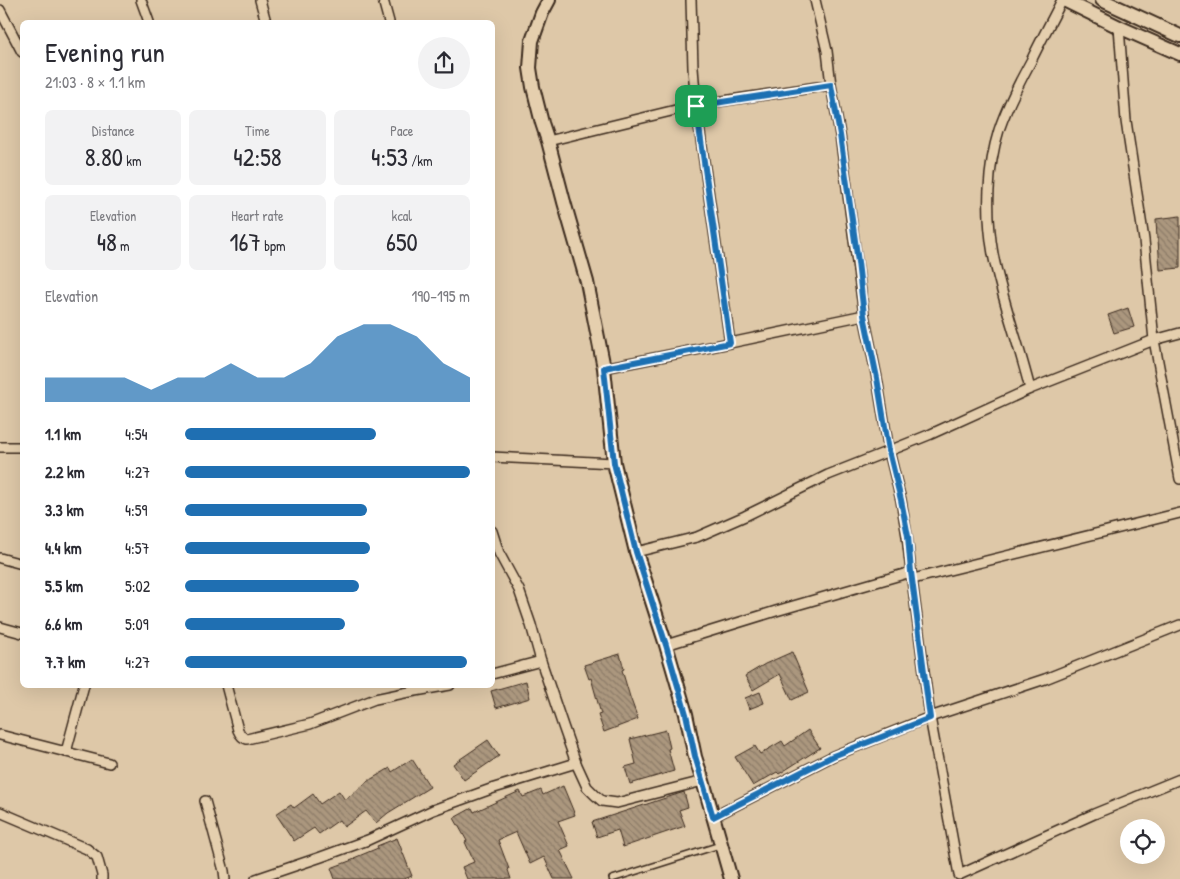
<!DOCTYPE html>
<html lang="en">
<head>
<meta charset="utf-8">
<style>
  body { margin:0; font-family:"Patrick Hand",sans-serif; background:#f2f2f3; color:#2b2b33; height:100vh; display:flex; flex-direction:column; font-size:19px; white-space:nowrap }
  * { box-sizing:border-box; margin:0 }
  p { font-size:16px; color:#7c7c81 }
  .icon { flex:none; width:28px; height:28px; fill:none; stroke:currentColor; stroke-width:2; stroke-linecap:round; stroke-linejoin:round }
  .map { position:relative; flex:1; overflow:hidden }
  .panel { position:absolute; left:20px; top:20px; width:475px; height:668px; display:flex; flex-direction:column; background:#fff; border-radius:8px; box-shadow:0 5px 20px #0002 }
  .panel>* { flex:none }
  .tools { position:absolute; left:1120px; top:819px; display:grid; gap:10px }
  .tools a { display:grid; place-items:center; width:45px; height:45px; border-radius:50%; background:#fff; box-shadow:0 5px 20px #0002; font-size:25px }
  .pin { position:absolute; display:grid; place-items:center; width:42px; height:42px; color:#fff; margin:-21px; border-radius:10px; box-shadow:0 2px 8px #0006 }
  .round { display:grid; place-items:center; flex:none; width:52px; height:52px; border-radius:26px; background:#f2f2f3 }
  .summary { display:flex; align-items:center; justify-content:space-between; height:85px; padding:0 25px }
  h1 { font-size:28px; font-weight:600; line-height:38px }
  .figures { display:grid; grid-template-columns:repeat(3,1fr); gap:8px; height:85px; padding:5px 25px }
  .figures div { display:grid; align-content:center; border-radius:8px; background:#f2f2f3; text-align:center }
  .figures b { font-size:25px; font-weight:600 }
  .figures small { font-size:14px; font-weight:400 }
  .figures p { font-size:14px }
  .chart { height:140px; padding:10px 25px }
  .chart p { display:flex; justify-content:space-between }
  .chart svg { width:100%; height:90px; margin-top:5px; fill:#1f6fb2; opacity:.7 }
  ul { padding:0 25px; list-style:none; font-size:16px }
  li { display:grid; grid-template-columns:80px 60px 1fr; align-items:center; height:38px }
  li i { height:12px; border-radius:6px; background:#1f6fb2 }
  .map>svg:first-child { display:block }
  .building { fill:url(#building-back-hatch); stroke:#3b2a1e }
  .lines { fill:none; stroke-linecap:round; stroke-linejoin:round }
  .lane-casing { stroke:#3b2a1e; stroke-width:8 }
  .street-casing { stroke:#3b2a1e; stroke-width:12 }
  .secondary-casing { stroke:#3b2a1e; stroke-width:16 }
  .lane { stroke:#e5cfae; stroke-width:4.5 }
  .street { stroke:#e5cfae; stroke-width:9 }
  .secondary { stroke:#e5cfae; stroke-width:12 }
  .route-casing { stroke:#fff; stroke-width:10 }
  .route { stroke:#1f6fb2; stroke-width:6 }
</style>
</head>
<body>
<div class="map">
<svg width="1180" height="879" viewBox="0 0 1180 879">
  <defs>
    <pattern id="building-back-hatch" width="6" height="6" patternUnits="userSpaceOnUse" patternTransform="scale(1.25)"><rect width="6" height="6" fill="#ab977e"/><path d="M-1 5l2 2M0 0l6 6M5-1l2 2" fill="none" stroke="#8c7b67"/></pattern>
  </defs>
  <rect width="100%" height="100%" fill="#dec8a8"/>
  <filter id="ink" filterUnits="userSpaceOnUse"><feTurbulence type="fractalNoise" baseFrequency=".02" numOctaves="2"/><feDisplacementMap in="SourceGraphic" scale="10" xChannelSelector="R" yChannelSelector="G"/><feConvolveMatrix kernelMatrix="1 2 1 2 8 2 1 2 1" color-interpolation-filters="sRGB"/></filter>
  <g filter="url(#ink)">
    <!-- building -->
    <g class="building">
      <path d="M1180 216V268L1160 270 1158 239H1157L1156 219Z"/>
      <path d="M1128 308 1134 327 1114 333 1108 315Z"/>
      <path d="M792 652 809 692 792 700 780 674 753 690 745 676 765 664Z"/>
      <path d="M620 654 624 669 622 670 630 697 638 719 604 732 598 715 601 714 591 678 589 679 584 665Z"/>
      <path d="M526 681 530 698 496 708 491 691Z"/>
      <path d="M760 692 764 703 749 709 745 698Z"/>
      <path d="M666 730 670 748 668 749 674 771 630 784 625 767 636 764 630 739Z"/>
      <path d="M808 730 820 748 779 774 777 772 753 786 735 757 755 746 760 754 782 741 785 746Z"/>
      <path d="M488 740 499 756 464 780 453 764Z"/>
      <path d="M412 759 430 787 388 813 376 823 366 811 344 827 339 820 319 834 314 828 294 841 276 814 291 804 294 808 313 794 320 804 339 791 345 800 368 781 390 768 392 772Z"/>
      <path d="M563 786 575 815 558 821 569 846 560 850 574 879H554L544 857 530 864 516 832 498 840 509 869 508 870 511 879H467L462 867 474 862 465 842 467 841 454 818 472 808 474 812 520 791 523 797 541 790 543 795Z"/>
      <path d="M684 792 688 807 679 810 685 826 623 847 618 830 597 837 592 822Z"/>
      <path d="M397 838 412 876 404 879H335L331 868 355 859 354 858 378 848 377 846Z"/>
    </g>
    <g class="lines">
      <!-- lane casing -->
      <g class="lane-casing">
        <path id="lane" d="M612 879 720 845"/>
      </g>
      <!-- street casing -->
      <g class="street-casing">
        <g id="street">
          <path d="M141 0 149 22"/>
          <path d="M260 0 266 22"/>
          <path d="M383 0 389 22"/>
          <path d="M691 0 693 68 696 105 831 85"/>
          <path d="M0 10 22 52"/>
          <path d="M1119 27 1126 121 1144 240 1154 340 1180 479"/>
          <path d="M548 141 696 105 730 343 864 315"/>
          <path d="M604 368 730 343"/>
          <path d="M1030 389C1019 344 1002 300 993 254 986 214 987 168 999 130 1007 106 1019 83 1031 61 1041 40 1052 20 1062 0"/>
          <path d="M0 447H22"/>
          <path d="M492 457 614 463"/>
          <path d="M492 531 499 553 519 590 531 625 541 661 563 726 576 763 587 787 595 795 602 801 617 803 703 781"/>
          <path d="M636 552 697 537 745 516 828 475 889 451 877 378 864 315 840 135 831 85 827 51 815 0"/>
          <path d="M0 558 22 564"/>
          <path d="M911 572 907 536 901 500 889 451 931 434 1030 389 1154 340 1180 333"/>
          <path d="M913 579 1180 513"/>
          <path d="M0 627 22 633"/>
          <path d="M666 645 776 611 911 572 930 717 959 875 1094 814 1180 779"/>
          <path d="M492 674 541 661"/>
          <path d="M226 685 238 730C240 735 242 738 247 739L310 724 375 699 404 693 450 685"/>
          <path d="M0 735 109 763"/>
          <path d="M66 752 84 685"/>
          <path d="M205 801 224 871 225 879"/>
          <path d="M0 812 87 849 97 857 102 875V879"/>
          <path d="M713 817 833 756 930 717 1045 679 1180 625"/>
          <path d="M256 879 321 857 368 840 433 810 491 789 576 763"/>
        </g>
      </g>
      <!-- secondary casing -->
      <g class="secondary-casing">
        <g id="secondary">
          <path d="M549 0 542 13 532 41 530 68 533 87 542 123 548 141 564 202 587 282 604 368 614 463 636 552 666 645 686 714 695 757 703 781 731 879"/>
          <path d="M1064 0 1119 27 1180 54"/>
          <path d="M1102 0 1180 36"/>
        </g>
      </g>
      <!-- lane -->
      <use href="#lane" class="lane"/>
      <!-- street -->
      <use href="#street" class="street"/>
      <!-- secondary -->
      <use href="#secondary" class="secondary"/>
    </g>
  </g>
  <g class="lines" filter="url(#ink)">
    <!-- route casing -->
    <g class="route-casing">
      <path id="route" d="M831 85 840 135 858 262 864 315 877 378 889 451 901 500 908 536 911 572 930 718 833 756 713 817 695 756 686 714 666 645 636 552 614 463 604 368 730 343 696 106Z"/>
    </g>
    <!-- route -->
    <use href="#route" class="route"/>
  </g>
</svg>
<div class="tools">
<a><svg class="icon" aria-label="locate" viewBox="0 0 24 24"><circle cx="12" cy="12" r="6"/><path d="M12 2v4M12 18v4M2 12h4M18 12h4"/></svg></a>
</div>
<div class="pin" style="left:696px;top:106px;background:#1e9e55"><svg class="icon" aria-label="arrive" viewBox="0 0 24 24"><path d="M6 21V4h12l-3 4 3 4H6"/></svg></div>
<section class="panel">
<div class="summary"><div><h1>Evening run</h1><p>21:03 · 8 × 1.1 km</p></div><a class="round"><svg class="icon" aria-label="share" viewBox="0 0 24 24"><path d="M12 15V3M7 8l5-5 5 5M5 13v7h14v-7"/></svg></a></div>
<div class="figures">
<div><p>Distance</p><b>8.80<small> km</small></b></div>
<div><p>Time</p><b>42:58</b></div>
<div><p>Pace</p><b>4:53<small> /km</small></b></div>
</div>
<div class="figures">
<div><p>Elevation</p><b>48<small> m</small></b></div>
<div><p>Heart rate</p><b>167<small> bpm</small></b></div>
<div><p>kcal</p><b>650</b></div>
</div>
<div class="chart"><p><span>Elevation</span>190–195 m</p>
<svg viewBox="0 0 160 44" preserveAspectRatio="none"><path d="M0 44V32L10 32L20 32L30 32L40 38L50 32L60 32L70 25L80 32L90 32L100 25L110 12L120 6L130 6L140 12L150 25L160 32V44z"/></svg>
</div>
<ul>
<li><b>1.1 km</b>4:54<i style="width:67%"></i></li>
<li><b>2.2 km</b>4:27<i style="width:100%"></i></li>
<li><b>3.3 km</b>4:59<i style="width:64%"></i></li>
<li><b>4.4 km</b>4:57<i style="width:65%"></i></li>
<li><b>5.5 km</b>5:02<i style="width:61%"></i></li>
<li><b>6.6 km</b>5:09<i style="width:56%"></i></li>
<li><b>7.7 km</b>4:27<i style="width:99%"></i></li>
</ul>
</section>
</div>
</body>
</html>
